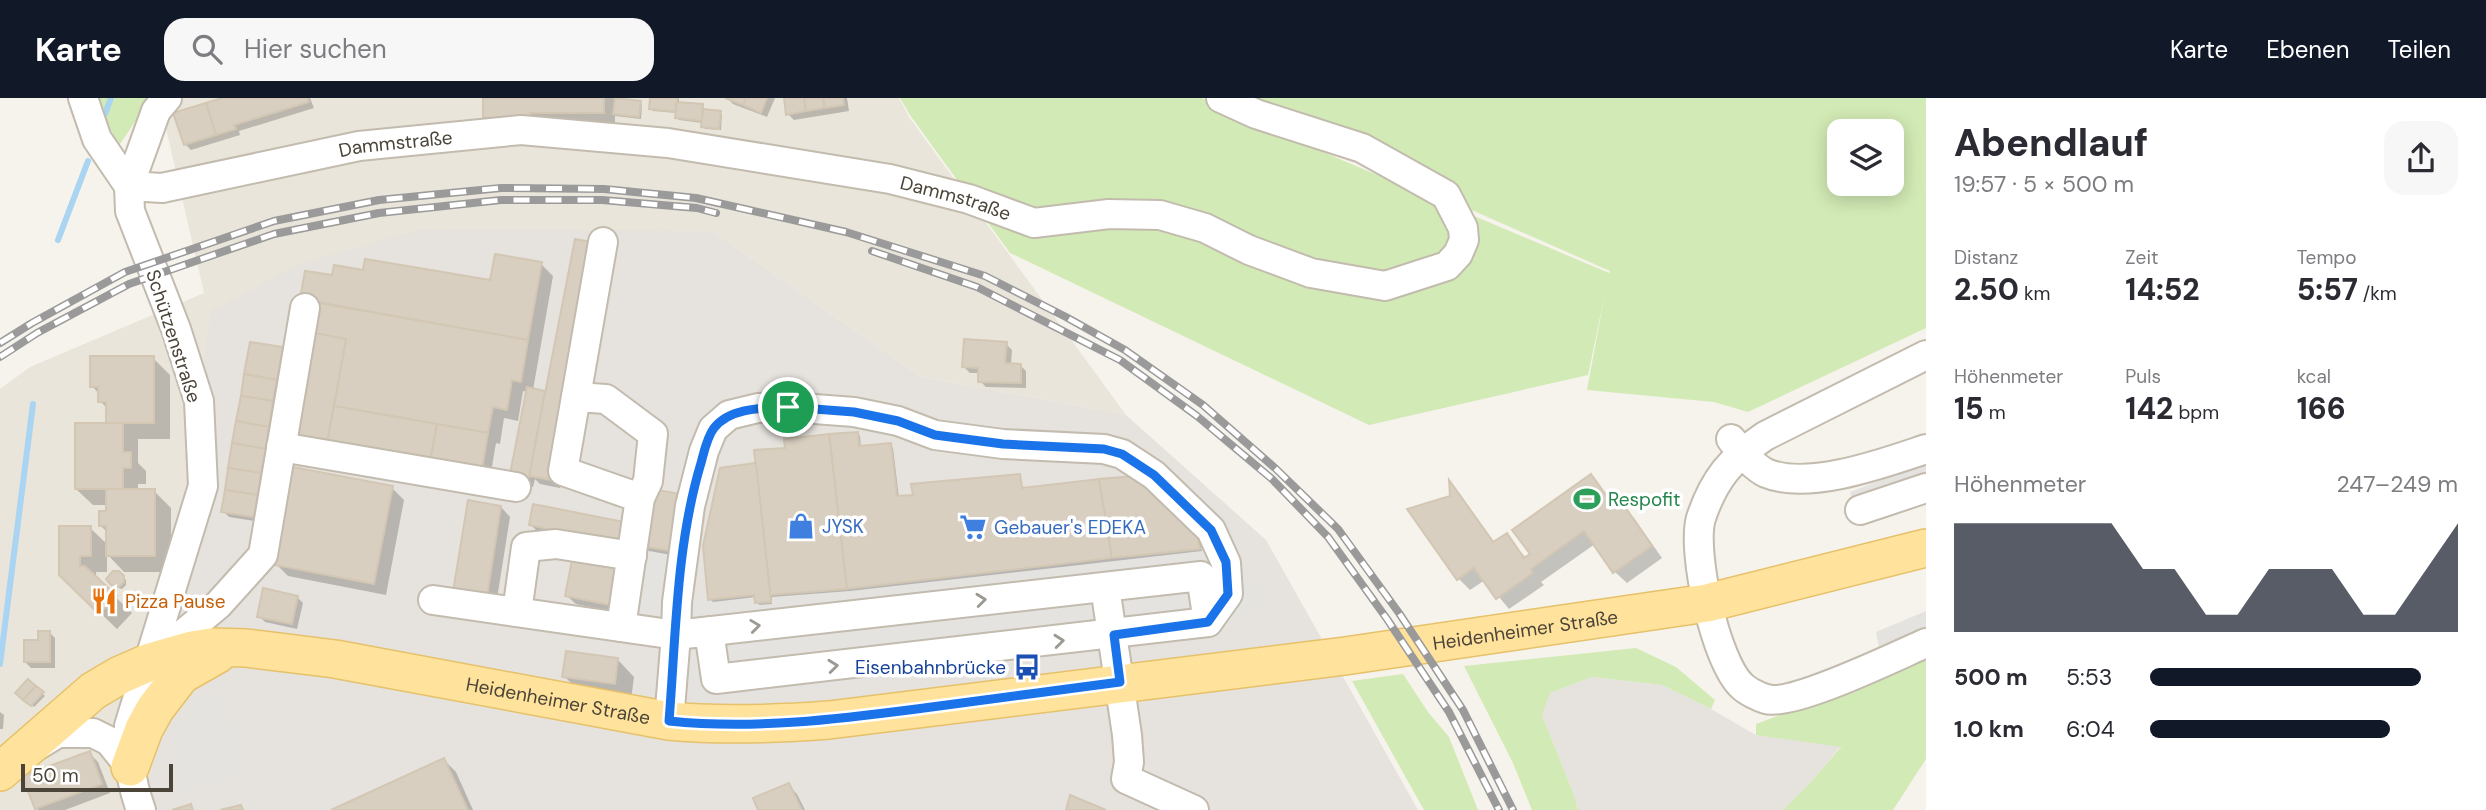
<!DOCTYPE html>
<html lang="de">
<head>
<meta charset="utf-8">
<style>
  body { margin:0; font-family:"DM Sans",sans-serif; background:#f7f7f7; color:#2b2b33; height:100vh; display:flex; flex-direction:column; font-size:26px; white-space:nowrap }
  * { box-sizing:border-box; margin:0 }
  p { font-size:23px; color:#7c7c81 }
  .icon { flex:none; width:38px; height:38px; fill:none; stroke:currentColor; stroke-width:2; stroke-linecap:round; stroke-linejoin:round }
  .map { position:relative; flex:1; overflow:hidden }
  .side { display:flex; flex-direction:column; background:#fff; width:560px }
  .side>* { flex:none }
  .fabs { position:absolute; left:1827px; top:21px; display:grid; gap:14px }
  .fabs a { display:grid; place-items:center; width:77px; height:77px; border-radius:14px; background:#fff; box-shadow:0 4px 18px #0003; font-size:35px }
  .scale { position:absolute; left:21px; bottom:18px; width:152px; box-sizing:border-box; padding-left:7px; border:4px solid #4b4439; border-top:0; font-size:19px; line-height:24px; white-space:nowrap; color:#4b4439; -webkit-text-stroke:5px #fff; paint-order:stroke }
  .pin { position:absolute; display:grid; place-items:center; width:60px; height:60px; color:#fff; margin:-30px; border:4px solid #fff; border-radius:50%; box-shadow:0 2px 7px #0007 }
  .round { display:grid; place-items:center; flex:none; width:74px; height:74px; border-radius:21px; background:#f7f7f7 }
  .overview { display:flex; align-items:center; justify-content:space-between; height:119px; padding:0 28px }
  h1 { font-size:38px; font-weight:800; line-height:52px }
  .figures { display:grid; grid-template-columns:repeat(3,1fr); gap:10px; height:119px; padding:7px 28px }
  .figures div { display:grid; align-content:center }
  .figures b { font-size:30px; font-weight:800 }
  .figures small { font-size:19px; font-weight:400 }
  .figures p { font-size:19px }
  .chart { height:196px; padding:14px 28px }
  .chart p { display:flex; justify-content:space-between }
  .chart svg { width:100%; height:126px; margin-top:7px; fill:#111827; opacity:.7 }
  ul { padding:0 28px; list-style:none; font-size:23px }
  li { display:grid; grid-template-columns:112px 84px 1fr; align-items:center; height:52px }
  li i { height:18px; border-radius:9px; background:#111827 }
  header { display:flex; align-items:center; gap:42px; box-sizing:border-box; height:98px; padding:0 35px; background:#111827; color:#fff }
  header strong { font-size:33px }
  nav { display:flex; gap:38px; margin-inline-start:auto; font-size:24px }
  .search { width:490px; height:63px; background:#f7f7f7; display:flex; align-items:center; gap:18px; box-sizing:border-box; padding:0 24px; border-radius:21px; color:#7c7c81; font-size:26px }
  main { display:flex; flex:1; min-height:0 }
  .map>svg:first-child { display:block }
  .residential { fill:#eae5da }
  .industrial { fill:#e6e2dd }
  .green { fill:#d2eab5; fill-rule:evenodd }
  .parking { fill:#e5e3e0 }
  .shadow { fill:#0003 }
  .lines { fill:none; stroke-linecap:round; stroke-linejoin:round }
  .stream { stroke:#a9d4f2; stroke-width:6 }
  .building { fill:#d8cfc1; stroke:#d3c7b4; stroke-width:2 }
  .minor-casing { stroke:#c2bbae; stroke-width:32 }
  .major-casing { stroke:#e6c16a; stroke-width:40 }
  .minor { stroke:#fff; stroke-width:28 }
  .major { stroke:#ffe39c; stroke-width:37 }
  .rail-casing { stroke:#9a9a9a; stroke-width:8 }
  .rail { stroke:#fff; stroke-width:5; stroke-dasharray:16; stroke-linecap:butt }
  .oneway { stroke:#9c9892 }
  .route-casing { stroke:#fff; stroke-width:14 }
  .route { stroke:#1a73e8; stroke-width:9 }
  .labels { text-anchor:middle; stroke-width:7; stroke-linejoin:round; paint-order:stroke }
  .street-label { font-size:19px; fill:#4b4439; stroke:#fff }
  .leisure-label { font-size:19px; fill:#27864d; stroke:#fff; text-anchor:start }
  .shop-label { font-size:19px; fill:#366cbe; stroke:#fff; text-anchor:start }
  .food-label { font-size:19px; fill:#c56008; stroke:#fff; text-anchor:start }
  .transit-label { font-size:19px; fill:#164399; stroke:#fff; text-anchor:end }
</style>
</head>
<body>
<header>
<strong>Karte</strong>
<div class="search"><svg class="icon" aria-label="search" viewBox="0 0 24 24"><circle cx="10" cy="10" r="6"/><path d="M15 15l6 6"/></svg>Hier suchen</div>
<nav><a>Karte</a><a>Ebenen</a><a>Teilen</a></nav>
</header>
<main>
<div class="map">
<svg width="1926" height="712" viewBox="0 0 1926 712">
  <rect width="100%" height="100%" fill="#f6f3ec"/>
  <!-- residential -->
  <path class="residential" d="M159 0H899L909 19 1126 317 921 279 712 133 152 712H0V291L30 269 204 195Z"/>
  <!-- industrial -->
  <g class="industrial">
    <path d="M419 132 712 133 921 279 1126 317 1266 442 1418 712H152L147 702 163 545 211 213 300 166Z"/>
    <path d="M1592 579 1662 587 1711 611 1756 637 1841 648 1809 686 1783 712H1578L1574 697 1542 617 1550 595Z"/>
  </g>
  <!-- green -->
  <g class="green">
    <path d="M98 0H151L118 49Z"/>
    <path d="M900 0H1202L1271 32 1609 175 1610 173 1218 0H1926V230L1748 314 1714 304 1587 292 1605 195 1588 277 1369 327 1010 155 910 17ZM1839 33H1892V86H1839Z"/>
    <path d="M1636 550 1676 569 1715 602 1711 611 1662 587 1592 579 1550 595 1542 617 1574 697 1578 712H1532L1513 665 1464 568Z"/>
    <path d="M1926 562V661L1893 712H1783L1809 686 1841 649 1756 637V626Z"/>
    <path d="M1403 576 1428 614 1449 639 1478 712H1424L1352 583Z"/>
  </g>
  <!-- parking -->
  <g class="parking">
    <path d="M1926 365V406L1925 402 1858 422 1850 394Z"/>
    <path d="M638 450 678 457 667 530 628 525Z"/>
    <path d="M1217 450 1229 456 1257 487V507L1246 518 1210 535 1137 548 904 571 905 579 691 604 683 504 754 497 755 505 770 504V497L847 491Z"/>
    <path d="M1926 513V537L1880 556 1876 534Z"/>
    <path d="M225 592 244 677 180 693 176 676 166 673 176 620 192 621 195 614 191 600Z"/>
  </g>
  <!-- shadow -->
  <g class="shadow">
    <path d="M227 0H310L314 10 239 33 240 37 191 52 185 46Z"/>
    <path d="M484 0H615L640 5 642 7 641 21 615 18V26H541L497 31 485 19Z"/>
    <path d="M652 0H679V6L703 8 705 13 720 15 722 17 721 32 705 31 703 25 679 22 677 15 653 13 651 10Z"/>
    <path d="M727 0H775L767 19 733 6Z"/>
    <path d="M786 0H847L849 13 794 22 788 16Z"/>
    <path d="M606 156 560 390 540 386 535 381 533 389 517 386 528 294 523 293 518 323 504 320 500 346 496 345 489 386 305 354 301 201 333 179 365 174 492 184 541 166 553 178 533 292 547 295Z"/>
    <path d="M1006 246 1012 252 1011 267H1020L1026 273V290L986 289 980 283V275H970L964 269Z"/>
    <path d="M282 251 288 257 260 424 229 419 223 413Z"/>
    <path d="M153 260 170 277V341H138V365L146 373V386H138V393H154L171 410V474H124L107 456V474H96V480L132 515 117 531 60 476 90 430 108 447V435L100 427 108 415V407H93L76 391 107 327V310L100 303V297L92 288Z"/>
    <path d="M857 336 860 338 861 350 890 347 893 350 899 400 1019 378 1024 392 1198 433 1202 453 850 493 772 499V506L759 507 756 499 713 504 710 501 758 367 787 351Z"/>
    <path d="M1591 378 1618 412 1623 408 1634 420 1662 460 1627 485 1615 474 1595 446 1541 484 1544 487 1509 511 1485 482 1470 492 1458 480 1451 387 1460 396 1495 445 1506 437 1526 460 1532 456Z"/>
    <path d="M392 390 404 402 386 497 288 478 276 466Z"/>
    <path d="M652 393 677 458 649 453 643 447Z"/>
    <path d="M534 408 633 455 540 436 531 427Z"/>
    <path d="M501 409 510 419 496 507 464 503Z"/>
    <path d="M573 464 619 515 576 506 566 497Z"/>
    <path d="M118 474 126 482V487L122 491 115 489 108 481Z"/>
    <path d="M297 499 303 505 297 531 265 524 259 518Z"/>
    <path d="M49 534 55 540V570H31L25 564Z"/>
    <path d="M618 562 634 579 631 602 581 595 564 578Z"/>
    <path d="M28 583 45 598 34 609 18 595Z"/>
    <path d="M0 614 4 617 3 631H0Z"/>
    <path d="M89 655 98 664 110 695 65 712H38L36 710Z"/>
    <path d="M444 662 456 674 473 712H335Z"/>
    <path d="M788 687 797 696 805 712H760Z"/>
  </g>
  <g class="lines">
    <!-- stream -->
    <g class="stream">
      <path d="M105 16 111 0"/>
      <path d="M58 142 88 63"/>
      <path d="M0 566 33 306"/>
    </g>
  </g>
  <!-- building -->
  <g class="building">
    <path d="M222 0H307L309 4 234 27 236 31 216 37 206 5Z"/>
    <path d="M483 0H604V15H530V18L483 20Z"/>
    <path d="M615 0 641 3 639 19 613 16Z"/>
    <path d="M650 0H677L676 14 649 11Z"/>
    <path d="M725 0H746L743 7Z"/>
    <path d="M746 0H767L761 15 743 7Z"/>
    <path d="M784 0H804L806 13 786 17Z"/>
    <path d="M804 0H823L825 10 806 13Z"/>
    <path d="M823 0H843L844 7 825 10Z"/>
    <path d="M677 4 703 6 702 23 675 20Z"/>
    <path d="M206 5 216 37 184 47 173 15Z"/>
    <path d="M703 11 721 13 719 31 701 29Z"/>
    <path d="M575 141 597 145 551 382 529 378Z"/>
    <path d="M495 156 542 164 528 242 300 201 305 173 332 177 334 167 363 172 365 161 490 182Z"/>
    <path d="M319 205 528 242 521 284 512 282 507 312 493 309 488 335 334 308 346 241 314 235Z"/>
    <path d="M314 235 346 241 326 351 294 345Z"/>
    <path d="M964 241 1007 244 1005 265 1021 266V285L978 284V270L962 269Z"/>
    <path d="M250 244 283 249 277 282 244 276Z"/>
    <path d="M90 258H154V325H106V304H98V289H90Z"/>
    <path d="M244 276 277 282 273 303 241 298Z"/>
    <path d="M527 289 545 293 528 384 509 381Z"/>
    <path d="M241 298 273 303 269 329 236 323Z"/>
    <path d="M334 308 437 326 429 369 326 351Z"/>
    <path d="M236 323 269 329 266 351 232 345Z"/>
    <path d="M75 325H123V354H131V370H123V391H75Z"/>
    <path d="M437 326 488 335 481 378 429 369Z"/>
    <path d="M858 334 859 348 891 345 897 398 913 397 911 386 1020 376 1022 390 1099 381 1112 460 847 491 829 336Z"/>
    <path d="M829 336 847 491 770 497 754 352 785 350 784 341Z"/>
    <path d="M232 345 266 351 261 375 228 370Z"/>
    <path d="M756 365 771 504 755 505 754 497 708 502 703 448 720 370Z"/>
    <path d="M293 369 393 388 374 486 275 467Z"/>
    <path d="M228 370 261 375 258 397 225 392Z"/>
    <path d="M1591 376 1616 411 1623 406 1652 448 1613 475 1584 433 1531 471 1533 475 1496 501 1474 470 1457 482 1407 411 1450 398 1449 382 1493 444 1507 435 1524 460 1530 456 1512 432Z"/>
    <path d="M1136 378 1196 429 1200 451 1112 460 1099 381Z"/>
    <path d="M106 391H155V458H106V428H99V413H106Z"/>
    <path d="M651 391 681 396 671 453 642 448Z"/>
    <path d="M225 392 258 397 254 419 221 414Z"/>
    <path d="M468 402 501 408 487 499 453 494Z"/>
    <path d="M533 406 629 425 625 447 529 427Z"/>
    <path d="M59 428H91V458H80V468H85L117 498 99 516 59 477Z"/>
    <path d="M572 462 618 471 610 507 565 498Z"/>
    <path d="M113 473H119L124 478V484L119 489 111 487 106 481Z"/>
    <path d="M263 490 298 498 292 526 257 519Z"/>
    <path d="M38 533H50V564H24V542H38Z"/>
    <path d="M566 553 618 560 615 586 562 579Z"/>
    <path d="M28 581 36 588 23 602 15 595Z"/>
    <path d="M36 588 44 594 31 608 23 602Z"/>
    <path d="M90 653 102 686 35 711 22 678Z"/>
    <path d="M444 660 468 712H331Z"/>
    <path d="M789 685 802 712H758L753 700Z"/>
    <path d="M1070 697 1106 712H1066Z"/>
    <path d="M191 706 193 712H172Z"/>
    <path d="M241 707 243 712H220Z"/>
  </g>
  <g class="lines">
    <!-- minor casing -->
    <g class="minor-casing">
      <g id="minor">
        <path d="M83 0 97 41 129 88"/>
        <path id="s1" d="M129 88 162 90 359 48 521 32 668 45 890 81 969 101 1034 125 1109 116 1160 117 1205 130 1249 152 1311 175 1385 188 1447 168 1458 156 1464 142 1463 130 1446 97 1362 50 1256 16 1221 0"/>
        <path d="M603 144 563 373 640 400"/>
        <path d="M1926 257 1765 338C1731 361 1714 381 1701 420 1691 453 1716 565 1742 588 1747 593 1759 599 1766 601 1792 609 1896 558 1926 545"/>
        <path d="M576 299 606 301 653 336 648 383 640 400 621 529"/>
        <path d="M1731 341C1740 353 1752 368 1766 375 1808 393 1884 365 1926 351"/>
        <path d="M281 349 516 389"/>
        <path d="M1860 412 1926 390"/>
        <path d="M1105 489 1127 637 1129 664 1126 681 1194 712"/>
        <path d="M433 502 676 537 677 504 690 408 704 353 713 331 729 317 758 310 788 309 854 314 898 323 935 337 1003 346 1104 351 1122 356 1154 377 1211 432 1226 465 1228 496 1208 524"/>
        <path d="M517 514 526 449 556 446 632 458"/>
        <path d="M154 560 218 507 263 457 305 210"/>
        <path d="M669 623 676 537 1201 478 1208 524 716 581 709 533"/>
        <path d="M38 647 58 635H93L109 643 130 669"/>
        <path d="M141 712C131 685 127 657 129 628L203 388 199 303 176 231 130 113 129 88 156 13 167 0"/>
      </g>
    </g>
    <!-- major casing -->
    <g class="major-casing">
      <g id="major">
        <path d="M130 669 144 631 155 611 181 577 218 556"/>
        <path id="s2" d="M0 674 93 593 120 577 150 564 192 552 211 549 246 550 335 561 669 623C723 628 775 626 829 622L1345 558 1707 505 1926 450"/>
      </g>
    </g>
    <!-- minor -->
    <use href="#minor" class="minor"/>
    <!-- major -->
    <use href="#major" class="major"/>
    <!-- rail casing -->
    <g class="rail-casing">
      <g id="rail">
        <path d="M872 153 977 189 1120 262 1197 318 1272 381 1328 439 1387 521 1449 614 1499 712"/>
        <path d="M0 245 32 225 125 174 274 123 379 102 501 90 604 91 696 100 846 134 985 178 1066 219 1125 252 1203 307 1275 370 1338 431 1399 515 1463 612 1513 712"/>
        <path d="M0 259 37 235 129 186 274 136 379 115 501 102H602L697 110 716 115"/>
      </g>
    </g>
    <!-- rail -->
    <use href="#rail" class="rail"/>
  </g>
  <!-- one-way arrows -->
  <defs><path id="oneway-chevron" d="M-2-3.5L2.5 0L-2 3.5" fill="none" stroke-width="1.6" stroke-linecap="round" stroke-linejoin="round" transform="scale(1.75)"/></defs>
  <g class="oneway">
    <use href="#oneway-chevron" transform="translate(981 502) rotate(-6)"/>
    <use href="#oneway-chevron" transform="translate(755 528) rotate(-7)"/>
    <use href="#oneway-chevron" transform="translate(1059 543) rotate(-6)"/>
    <use href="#oneway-chevron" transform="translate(833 568) rotate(-6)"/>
  </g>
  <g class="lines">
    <!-- route casing -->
    <g class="route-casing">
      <path id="route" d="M788 309 854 314 898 323 935 337 1003 346 1104 351 1122 356 1154 377 1211 432 1226 464 1228 496 1208 524 1114 537 1120 584C1055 593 989 601 924 610 839 621 755 632 669 623 676 537 676 448 701 365 704 354 707 339 714 330 730 309 764 310 788 309Z"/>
    </g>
    <!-- route -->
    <use href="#route" class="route"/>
  </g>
  <!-- icons -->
  <defs>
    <g id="stadium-bare" transform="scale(2.1)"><path d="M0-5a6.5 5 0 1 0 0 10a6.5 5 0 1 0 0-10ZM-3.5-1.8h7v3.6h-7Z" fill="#2e9e5b" stroke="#fff" stroke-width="2.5" paint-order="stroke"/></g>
    <g id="shop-bare" transform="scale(2.1)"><path d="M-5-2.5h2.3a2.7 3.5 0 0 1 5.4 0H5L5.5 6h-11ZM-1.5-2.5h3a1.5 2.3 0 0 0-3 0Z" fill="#3f7fe0" stroke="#fff" stroke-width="2.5" paint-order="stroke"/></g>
    <g id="supermarket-bare" transform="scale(2.1)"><path d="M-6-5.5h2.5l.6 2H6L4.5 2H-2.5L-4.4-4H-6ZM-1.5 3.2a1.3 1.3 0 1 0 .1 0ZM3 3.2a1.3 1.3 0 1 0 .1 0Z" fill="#3f7fe0" stroke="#fff" stroke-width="2.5" paint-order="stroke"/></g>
    <g id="restaurant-bare" transform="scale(2.1)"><path d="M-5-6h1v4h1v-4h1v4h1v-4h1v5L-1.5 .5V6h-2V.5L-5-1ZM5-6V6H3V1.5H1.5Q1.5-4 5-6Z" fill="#e8710a" stroke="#fff" stroke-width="2.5" paint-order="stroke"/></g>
    <g id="bus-bare" transform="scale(2.1)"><path d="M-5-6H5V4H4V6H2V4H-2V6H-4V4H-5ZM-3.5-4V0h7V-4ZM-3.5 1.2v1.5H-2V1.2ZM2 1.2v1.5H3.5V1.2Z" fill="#1a4fb4" stroke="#fff" stroke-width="2.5" paint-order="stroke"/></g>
  </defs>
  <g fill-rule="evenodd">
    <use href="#stadium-bare" x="1587" y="401"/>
    <use href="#shop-bare" x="801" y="428"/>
    <use href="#supermarket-bare" x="973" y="429"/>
    <use href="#restaurant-bare" x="104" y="503"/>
    <use href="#bus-bare" x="1027" y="569"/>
  </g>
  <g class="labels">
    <!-- street labels -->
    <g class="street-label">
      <text dy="7" stroke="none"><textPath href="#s1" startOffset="271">Dammstraße</textPath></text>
      <text dy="7" stroke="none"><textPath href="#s1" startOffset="838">Dammstraße</textPath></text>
      <text transform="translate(174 238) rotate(72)" y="7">Schützenstraße</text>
      <text dy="7" stroke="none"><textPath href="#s2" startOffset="1577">Heidenheimer Straße</textPath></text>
      <text dy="7" stroke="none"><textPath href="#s2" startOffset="602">Heidenheimer Straße</textPath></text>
    </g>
    <!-- leisure labels -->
    <g class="leisure-label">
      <text x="1608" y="408">Respofit</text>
    </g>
    <!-- shop labels -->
    <g class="shop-label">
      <text x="822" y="435">JYSK</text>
      <text x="994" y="436">Gebauer's EDEKA</text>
    </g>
    <!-- food labels -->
    <g class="food-label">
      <text x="125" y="510">Pizza Pause</text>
    </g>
    <!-- transit labels -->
    <g class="transit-label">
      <text x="1006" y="576">Eisenbahnbrücke</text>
    </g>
  </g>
</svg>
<div class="fabs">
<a><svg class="icon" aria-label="layers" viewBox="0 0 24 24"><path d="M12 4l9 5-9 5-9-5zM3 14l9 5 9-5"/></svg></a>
</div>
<div class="scale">50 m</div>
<div class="pin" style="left:788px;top:309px;background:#1e9e55"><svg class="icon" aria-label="arrive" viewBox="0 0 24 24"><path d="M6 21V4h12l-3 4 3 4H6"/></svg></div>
</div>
<section class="side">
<div class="overview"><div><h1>Abendlauf</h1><p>19:57 · 5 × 500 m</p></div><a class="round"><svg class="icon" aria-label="share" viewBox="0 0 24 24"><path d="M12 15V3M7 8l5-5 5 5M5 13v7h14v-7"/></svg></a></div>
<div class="figures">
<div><p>Distanz</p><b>2.50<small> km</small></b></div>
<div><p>Zeit</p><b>14:52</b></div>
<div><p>Tempo</p><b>5:57<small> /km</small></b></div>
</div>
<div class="figures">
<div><p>Höhenmeter</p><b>15<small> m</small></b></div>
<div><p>Puls</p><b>142<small> bpm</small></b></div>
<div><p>kcal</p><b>166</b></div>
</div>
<div class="chart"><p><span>Höhenmeter</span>247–249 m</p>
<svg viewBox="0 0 160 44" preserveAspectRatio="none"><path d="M0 44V6L10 6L20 6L30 6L40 6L50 6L60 22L70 22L80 38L90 38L100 22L110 22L120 22L130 38L140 38L150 22L160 6V44z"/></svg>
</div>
<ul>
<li><b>500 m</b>5:53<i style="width:88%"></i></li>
<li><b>1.0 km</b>6:04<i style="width:78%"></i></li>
</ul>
</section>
</main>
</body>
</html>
